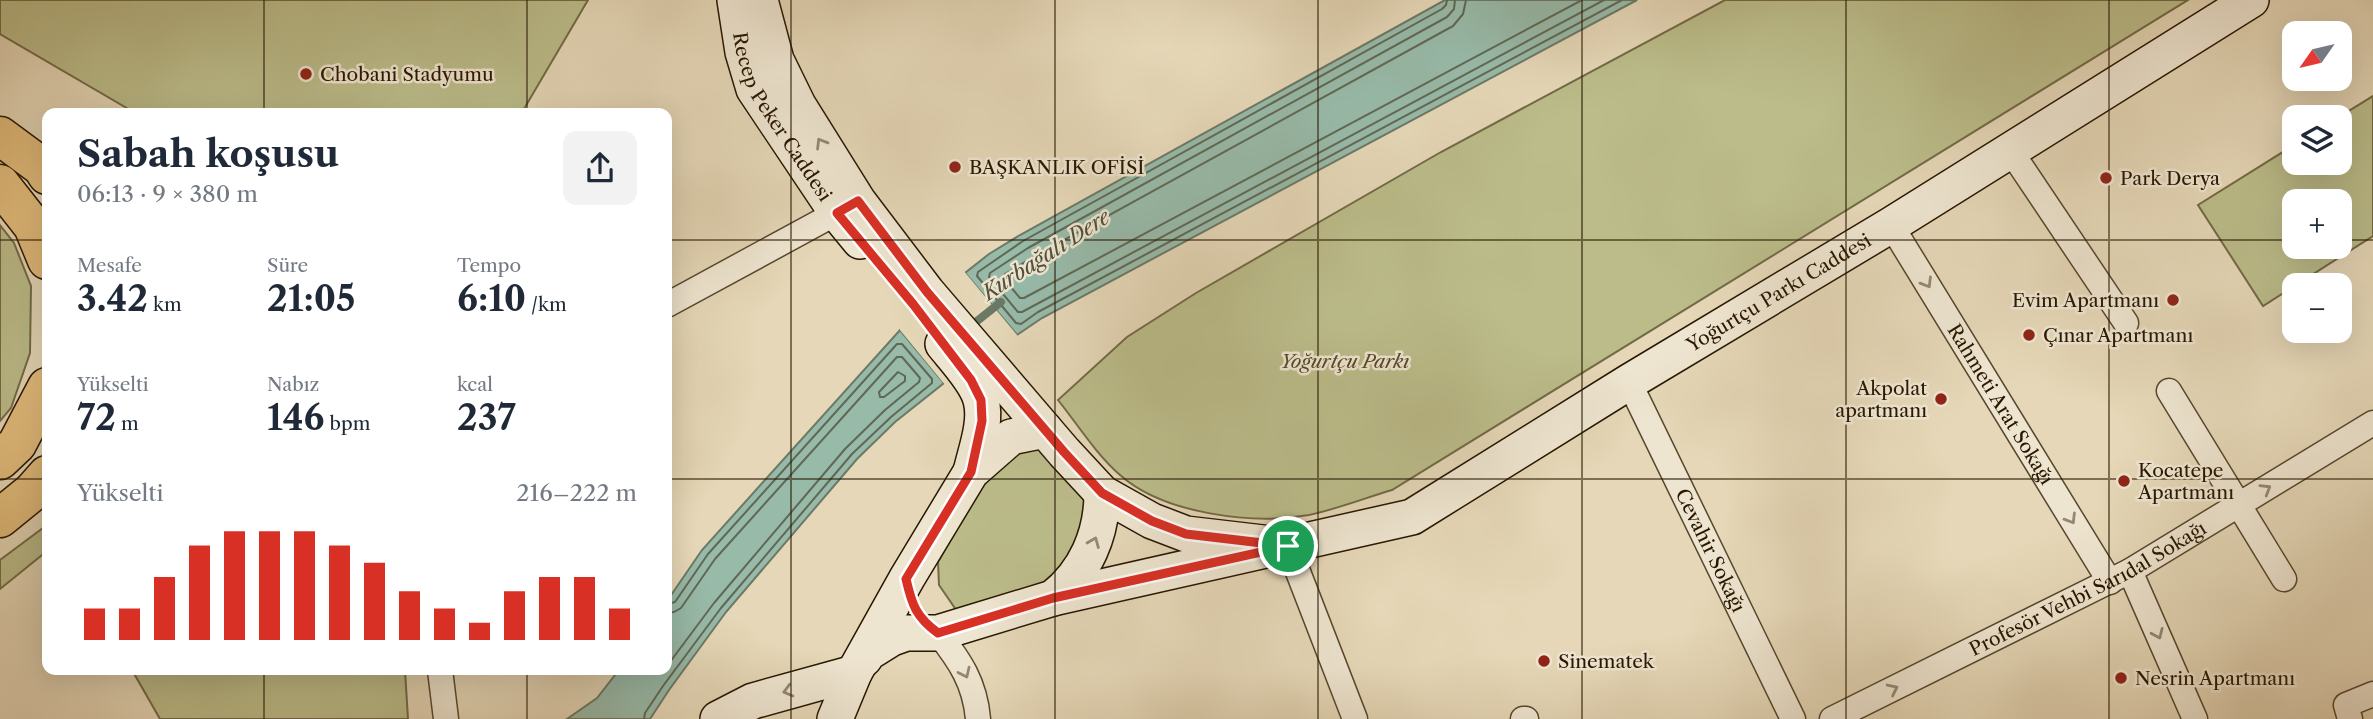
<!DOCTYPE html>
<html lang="tr">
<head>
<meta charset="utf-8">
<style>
  body { margin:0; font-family:"Libre Caslon Text",serif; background:#f2f2f3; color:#1f2937; height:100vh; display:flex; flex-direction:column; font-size:26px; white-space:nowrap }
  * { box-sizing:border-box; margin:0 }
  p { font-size:23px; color:#747a83 }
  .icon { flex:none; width:38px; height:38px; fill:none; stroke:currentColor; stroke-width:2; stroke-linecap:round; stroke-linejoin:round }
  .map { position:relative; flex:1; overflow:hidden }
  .panel { position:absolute; left:42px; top:108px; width:630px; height:567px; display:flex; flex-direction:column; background:#fff; border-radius:14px; box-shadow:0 7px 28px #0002 }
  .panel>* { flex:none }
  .needle { width:46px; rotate:236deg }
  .buttons { position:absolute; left:2282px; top:21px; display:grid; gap:14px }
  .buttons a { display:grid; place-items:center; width:70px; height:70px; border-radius:14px; background:#fff; box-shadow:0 7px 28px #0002; font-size:35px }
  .pin { position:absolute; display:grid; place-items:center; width:60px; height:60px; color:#fff; margin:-30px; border:4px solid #fff; border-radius:50%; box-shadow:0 2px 7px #0007 }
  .round { display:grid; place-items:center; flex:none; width:74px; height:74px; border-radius:14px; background:#f2f2f3 }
  .overview { display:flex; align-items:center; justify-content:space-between; height:119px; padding:0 35px }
  h1 { font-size:38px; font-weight:800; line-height:52px }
  .stats { display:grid; grid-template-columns:repeat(3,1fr); gap:10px; height:119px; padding:7px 35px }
  .stats div { display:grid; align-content:center }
  .stats b { font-size:35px; font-weight:800 }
  .stats small { font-size:19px; font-weight:400 }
  .stats p { font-size:19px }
  .chart { height:196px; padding:14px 35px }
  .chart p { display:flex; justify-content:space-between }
  .chart svg { width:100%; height:126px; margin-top:7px; stroke:#d93025; stroke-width:6 }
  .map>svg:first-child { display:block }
  .green { fill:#bbbc8a; stroke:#726a46; stroke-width:2; fill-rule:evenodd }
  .water { fill:#97baa9; stroke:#6b7966; stroke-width:2 }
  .pier { fill:#e5d7b7 }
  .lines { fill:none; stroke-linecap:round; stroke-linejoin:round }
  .shore { stroke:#606855; stroke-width:2 }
  .stream { stroke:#6b7966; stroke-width:8 }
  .street-casing { stroke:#57472e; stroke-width:27 }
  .secondary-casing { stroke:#281701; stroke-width:38 }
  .highway-casing { stroke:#281701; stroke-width:41 }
  .street { stroke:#eee5d0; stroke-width:24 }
  .secondary { stroke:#eee5d0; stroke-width:35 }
  .highway { stroke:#e2bc7c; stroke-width:38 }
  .oneway { stroke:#958873 }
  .route-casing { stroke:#fff; stroke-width:14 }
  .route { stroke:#d93025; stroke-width:9 }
  .grid { fill:none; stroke:#281701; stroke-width:2; stroke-opacity:0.55 }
  .poi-dot { fill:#8f2418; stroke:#eee5d0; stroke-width:2.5 }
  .labels { text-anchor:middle; stroke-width:5; stroke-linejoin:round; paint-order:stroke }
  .poi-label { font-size:19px; fill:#281701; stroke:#eee5d0; text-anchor:start }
  .street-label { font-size:19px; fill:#281701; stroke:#eee5d0 }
  .park-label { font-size:19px; font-style:italic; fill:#54492a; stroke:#eee5d0 }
  .water-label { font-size:21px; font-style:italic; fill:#4f503c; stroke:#eee5d0 }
</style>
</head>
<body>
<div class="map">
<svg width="2373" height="719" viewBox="0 0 2373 719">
  <rect width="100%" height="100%" fill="#e5d7b7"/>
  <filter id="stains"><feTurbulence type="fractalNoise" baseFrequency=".00286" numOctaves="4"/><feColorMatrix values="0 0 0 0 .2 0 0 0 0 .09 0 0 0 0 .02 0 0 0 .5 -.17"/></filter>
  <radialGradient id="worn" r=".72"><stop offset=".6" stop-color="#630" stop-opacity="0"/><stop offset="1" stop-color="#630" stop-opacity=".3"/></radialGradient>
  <!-- green -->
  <g class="green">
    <path d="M0 0H588L521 114H137L0 34Z"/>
    <path d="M1725 0H2188L1392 490C1365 498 1337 509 1309 515 1253 525 1164 514 1120 475 1096 454 1078 425 1058 400L1127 337 1196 293 1441 152Z"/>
    <path d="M2373 96V236L2263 306 2198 205 2294 145V163H2340L2339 117ZM2294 201H2340V247H2294Z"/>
    <path d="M0 225 14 243 31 286 30 353 11 408 0 421Z"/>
    <path d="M1042 436 1091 491 1064 583 959 614 939 585 938 562 991 468Z"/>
    <path d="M47 525V551L0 589V560Z"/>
    <path d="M132 670H346L347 673 362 670H405L408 719H160Z"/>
  </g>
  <!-- water -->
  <g class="water">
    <path d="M1445 0H1637L1042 318 1017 335 965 273 989 254 1020 235Z"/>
    <path d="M900 330 944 383 895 422 857 459 726 612 669 690 650 719H567L597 698 619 670H667V601L702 550Z"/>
  </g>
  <!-- pier -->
  <g class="pier">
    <path d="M963 270 1017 335 1019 338 1015 337 962 275Z"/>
    <path d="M900 327 947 381 946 386 900 330Z"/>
  </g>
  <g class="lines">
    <!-- shore -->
    <g class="shore">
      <path d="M1447 0 1446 5 1442 9 1023 241 978 272 977 276 1016 323 1021 324 1038 312 1622 0"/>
      <path d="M1455 0 1454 9 1447 17 1028 248 990 273 989 277 1018 312H1022L1604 0"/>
      <path d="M1466 0 1463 14 1453 26 1033 257 1005 274 1004 279 1020 298H1024L1582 0"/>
      <path d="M898 372 905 376V381L884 397H880L879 392Z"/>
      <path d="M667 613 674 612 681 608 715 559 897 357H902L920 378 919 382 885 410 845 449 714 603 667 666"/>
      <path d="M644 719 645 713 663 686 721 608 852 454 891 417 932 383V379L902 344H897L708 554 675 602 667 604"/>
    </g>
    <!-- stream -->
    <path class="stream" d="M967 329 1001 302"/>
    <!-- street casing -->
    <g class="street-casing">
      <g id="street">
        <path d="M2010 150 2126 323"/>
        <path id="s1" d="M1891 225 2110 582"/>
        <path d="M667 305 851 205"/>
        <path id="s2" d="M1629 382 1793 719"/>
        <path d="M2169 391 2284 579"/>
        <path d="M1288 546 1355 719"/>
        <path d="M2130 571 2195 719"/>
        <path d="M938 633C960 661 975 683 978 719"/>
        <path d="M440 670 446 719"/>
        <path d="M1523 719H1526"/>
        <path id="s3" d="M1832 719 2130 571 2373 423"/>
        <path d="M2350 719 2346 705 2373 694"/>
      </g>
    </g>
    <!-- secondary casing -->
    <g class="secondary-casing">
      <g id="secondary">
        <path id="s4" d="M735 0 743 52 754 89 837 213 860 241"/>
        <path d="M760 0 776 60 798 105 858 201 927 292 1064 452 1102 493 1152 521 1186 534 1263 543"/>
        <path d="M943 344C955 359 977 382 981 400 987 422 976 450 971 472"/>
        <path id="s5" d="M1053 598 1412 517 1629 382 1891 225 2251 0"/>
        <path d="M864 659 868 653 892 638 906 633H938L1053 598C1086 572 1102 534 1102 493"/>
        <path d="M718 719 753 701 854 673"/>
        <path d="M835 719 854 673 907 578 971 472 1011 437 1045 430"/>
      </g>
    </g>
    <!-- highway casing -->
    <g class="highway-casing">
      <g id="highway">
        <path d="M0 136 42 167 47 175"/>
        <path d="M0 184 33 226 47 260"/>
        <path d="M0 460 17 444 47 387"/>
        <path d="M0 518 32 492 47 475"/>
      </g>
    </g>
    <!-- street -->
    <use href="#street" class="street"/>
    <!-- secondary -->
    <use href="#secondary" class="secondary"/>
    <!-- highway -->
    <use href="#highway" class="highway"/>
  </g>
  <!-- one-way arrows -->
  <defs><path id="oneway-chevron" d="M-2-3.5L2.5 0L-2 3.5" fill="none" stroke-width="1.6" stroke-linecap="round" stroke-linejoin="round" transform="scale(1.75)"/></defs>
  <g class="oneway">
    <use href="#oneway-chevron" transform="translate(821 143) rotate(-121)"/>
    <use href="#oneway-chevron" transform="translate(1927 283) rotate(59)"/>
    <use href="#oneway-chevron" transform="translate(2266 489) rotate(-31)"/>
    <use href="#oneway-chevron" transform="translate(2071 519) rotate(59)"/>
    <use href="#oneway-chevron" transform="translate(1094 542) rotate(-68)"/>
    <use href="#oneway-chevron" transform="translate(2158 634) rotate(66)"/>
    <use href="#oneway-chevron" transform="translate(965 673) rotate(65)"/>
    <use href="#oneway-chevron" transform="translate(1893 689) rotate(-26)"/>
    <use href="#oneway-chevron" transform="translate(788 691) rotate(165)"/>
  </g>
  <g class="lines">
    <!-- route casing -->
    <g class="route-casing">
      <path id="route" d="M858 201 927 292 1064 452 1102 493 1152 521 1186 534 1288 546 1053 598 938 633C916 617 912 605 906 579L971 472 982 421 981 400 971 380 913 304 837 213Z"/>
    </g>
    <!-- route -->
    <use href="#route" class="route"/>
  </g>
  <!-- grid -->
  <path class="grid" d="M264 0V114M527 0V114M791 0V719M1055 0V719M1318 0V719M1582 0V719M1846 0V719M2109 0V719M0 240H47M667 240H2294M2340 240H2373M0 479H47M667 479H2373M264 670V719M527 670V719"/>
  <!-- markers -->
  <g class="poi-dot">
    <circle cx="306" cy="74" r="7"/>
    <circle cx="955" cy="167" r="7"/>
    <circle cx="2106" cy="178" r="7"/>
    <circle cx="2173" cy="300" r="7"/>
    <circle cx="2029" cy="335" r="7"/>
    <circle cx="1941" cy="399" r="7"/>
    <circle cx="2124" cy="481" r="7"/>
    <circle cx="1544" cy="661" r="7"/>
    <circle cx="2121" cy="678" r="7"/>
  </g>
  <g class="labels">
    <!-- poi labels -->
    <g class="poi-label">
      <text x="320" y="81">Chobani Stadyumu</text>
      <text x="969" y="174">BAŞKANLIK OFİSİ</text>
      <text x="2120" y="185">Park Derya</text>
      <text x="2159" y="307" text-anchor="end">Evim Apartmanı</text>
      <text x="2043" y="342">Çınar Apartmanı</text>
      <text x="1927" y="395" text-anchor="end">Akpolat<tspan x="1927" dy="22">apartmanı</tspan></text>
      <text x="2138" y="477">Kocatepe<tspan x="2138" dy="22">Apartmanı</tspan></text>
      <text x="1558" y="668">Sinematek</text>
      <text x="2135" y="685">Nesrin Apartmanı</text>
    </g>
    <!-- street labels -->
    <g class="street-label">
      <text dy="7" stroke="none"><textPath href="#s4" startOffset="128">Recep Peker Caddesi</textPath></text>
      <text dy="7" stroke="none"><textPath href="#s5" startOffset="798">Yoğurtçu Parkı Caddesi</textPath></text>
      <text dy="7" stroke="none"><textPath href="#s1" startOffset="210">Rahmeti Arat Sokağı</textPath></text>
      <text dy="7" stroke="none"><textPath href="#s2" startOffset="187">Cevahir Sokağı</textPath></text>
      <text dy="7" stroke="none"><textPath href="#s3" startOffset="287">Profesör Vehbi Sarıdal Sokağı</textPath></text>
    </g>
    <!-- park labels -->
    <g class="park-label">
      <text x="1345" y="368">Yoğurtçu Parkı</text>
    </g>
    <!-- water labels -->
    <g class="water-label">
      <text transform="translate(1046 255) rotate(-33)" y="7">Kurbağalı Dere</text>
    </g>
  </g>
  <rect width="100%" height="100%" filter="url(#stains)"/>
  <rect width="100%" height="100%" fill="url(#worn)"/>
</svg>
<div class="buttons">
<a><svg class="needle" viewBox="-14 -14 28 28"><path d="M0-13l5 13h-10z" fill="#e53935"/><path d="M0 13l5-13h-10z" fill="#747a83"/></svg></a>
<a><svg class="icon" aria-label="layers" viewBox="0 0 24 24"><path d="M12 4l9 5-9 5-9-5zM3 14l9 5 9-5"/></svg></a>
<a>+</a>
<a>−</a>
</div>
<div class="pin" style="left:1288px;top:546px;background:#1e9e55"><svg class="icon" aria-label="arrive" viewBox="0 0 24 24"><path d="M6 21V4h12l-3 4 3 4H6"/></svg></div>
<section class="panel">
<div class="overview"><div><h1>Sabah koşusu</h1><p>06:13 · 9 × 380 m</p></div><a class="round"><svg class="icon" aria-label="share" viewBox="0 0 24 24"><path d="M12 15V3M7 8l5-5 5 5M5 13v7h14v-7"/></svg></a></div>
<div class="stats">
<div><p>Mesafe</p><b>3.42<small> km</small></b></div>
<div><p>Süre</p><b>21:05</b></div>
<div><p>Tempo</p><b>6:10<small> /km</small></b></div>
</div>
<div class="stats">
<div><p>Yükselti</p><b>72<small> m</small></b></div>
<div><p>Nabız</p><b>146<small> bpm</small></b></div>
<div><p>kcal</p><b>237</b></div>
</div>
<div class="chart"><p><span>Yükselti</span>216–222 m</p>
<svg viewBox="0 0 160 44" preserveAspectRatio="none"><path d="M5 44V33M15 44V33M25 44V22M35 44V11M45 44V6M55 44V6M65 44V6M75 44V11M85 44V17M95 44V27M105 44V33M115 44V38M125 44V27M135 44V22M145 44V22M155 44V33"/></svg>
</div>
</section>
</div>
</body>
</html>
